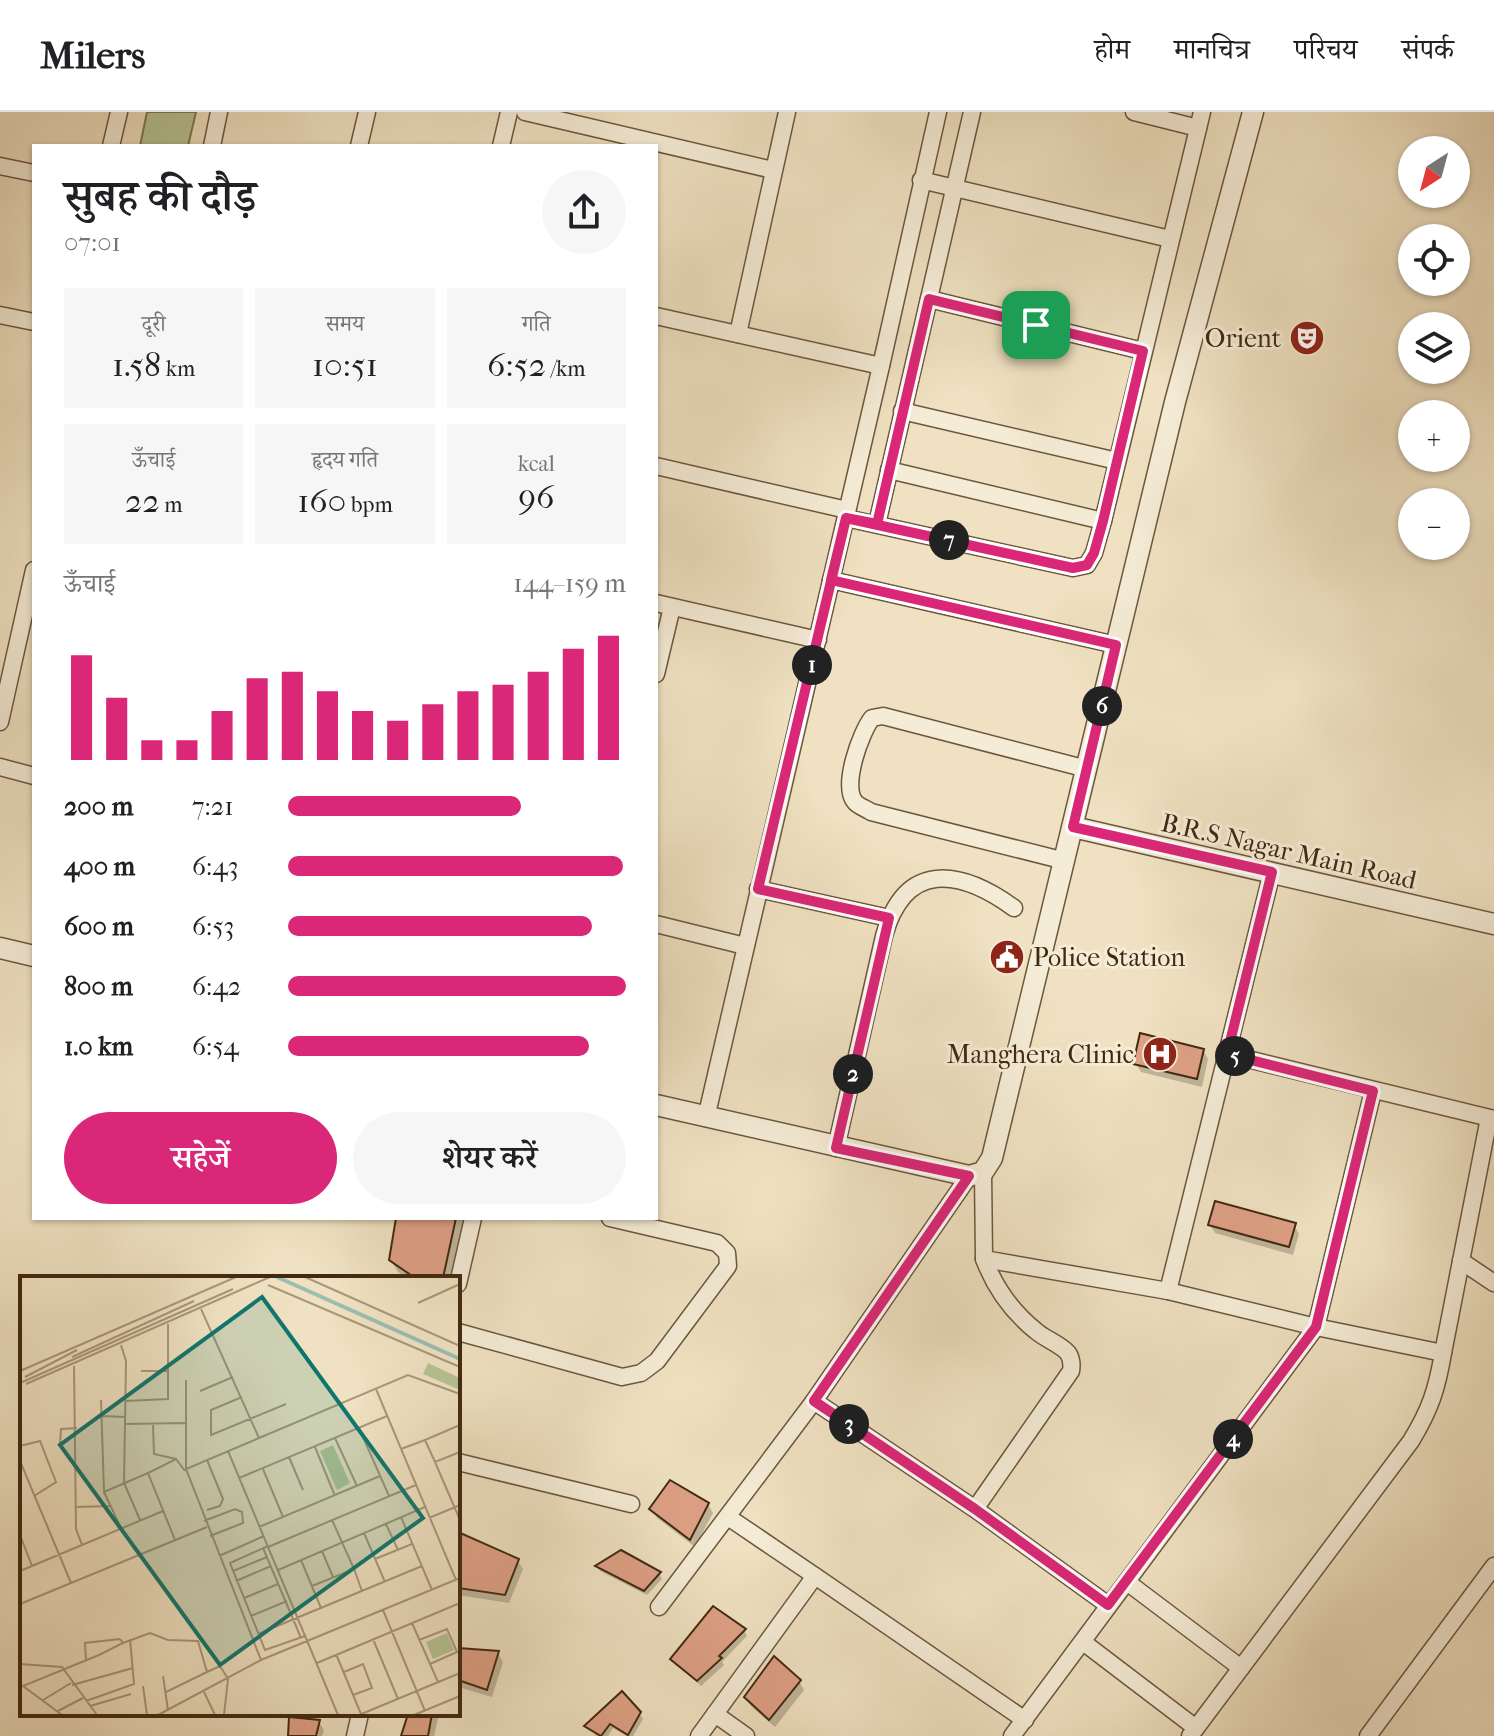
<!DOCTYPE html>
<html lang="hi">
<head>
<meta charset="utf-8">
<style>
  body { margin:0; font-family:"IM FELL French Canon","Noto Serif Devanagari",serif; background:#f6f6f6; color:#202124; height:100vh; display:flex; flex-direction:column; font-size:30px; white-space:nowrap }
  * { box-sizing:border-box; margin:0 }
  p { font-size:26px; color:#757577 }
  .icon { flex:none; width:44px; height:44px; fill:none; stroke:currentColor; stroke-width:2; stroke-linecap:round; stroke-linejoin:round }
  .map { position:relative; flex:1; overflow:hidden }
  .panel { position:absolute; left:32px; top:32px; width:626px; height:1076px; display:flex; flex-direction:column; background:#fff; border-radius:0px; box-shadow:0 2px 6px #0004 }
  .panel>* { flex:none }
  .needle { width:52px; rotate:216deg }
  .tools { position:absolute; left:1398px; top:24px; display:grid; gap:16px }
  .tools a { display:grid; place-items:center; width:72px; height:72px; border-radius:50%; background:#fff; box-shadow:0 2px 6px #0004; font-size:40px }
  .pin { position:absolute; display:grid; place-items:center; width:68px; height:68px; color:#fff; margin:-34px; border-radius:16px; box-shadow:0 4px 12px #0006 }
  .km { position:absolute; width:40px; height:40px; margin:-20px; border-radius:50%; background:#222; color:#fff; font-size:22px; line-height:40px; text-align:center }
  .round { display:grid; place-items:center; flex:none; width:84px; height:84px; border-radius:42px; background:#f6f6f6 }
  .head { display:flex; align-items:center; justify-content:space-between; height:136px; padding:0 32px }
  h1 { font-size:44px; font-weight:600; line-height:60px }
  .metrics { display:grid; grid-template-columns:repeat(3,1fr); gap:12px; height:136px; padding:8px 32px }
  .metrics div { display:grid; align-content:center; border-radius:0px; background:#f6f6f6; text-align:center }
  .metrics b { font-size:34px; font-weight:600 }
  .metrics small { font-size:22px; font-weight:400 }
  .metrics p { font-size:22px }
  .chart { height:224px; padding:16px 32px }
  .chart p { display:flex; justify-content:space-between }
  .chart svg { width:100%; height:144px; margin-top:8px; stroke:#db2777; stroke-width:6 }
  .action { display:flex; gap:16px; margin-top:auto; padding:16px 32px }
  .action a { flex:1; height:92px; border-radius:48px; background:#db2777; color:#fff; font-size:32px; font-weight:600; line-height:92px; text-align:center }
  .action a+a { background:#f6f6f6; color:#202124 }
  ul { padding:0 32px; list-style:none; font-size:26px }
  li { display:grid; grid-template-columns:128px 96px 1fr; align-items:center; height:60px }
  li i { height:20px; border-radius:10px; background:#db2777 }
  header { display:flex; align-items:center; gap:48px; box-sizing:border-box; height:112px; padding:0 40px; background:#fff; border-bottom:2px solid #e0e0e0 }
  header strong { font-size:38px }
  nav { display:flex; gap:44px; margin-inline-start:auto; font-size:28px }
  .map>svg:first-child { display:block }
  .green { fill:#b7c394; stroke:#7c7652; stroke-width:2 }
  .shadow { fill:#0003 }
  .building { fill:#dea085; stroke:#412911; stroke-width:2 }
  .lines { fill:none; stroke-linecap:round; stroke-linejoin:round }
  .minor-casing { stroke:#6c573d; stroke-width:19 }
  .tertiary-casing { stroke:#6c573d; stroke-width:23 }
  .minor { stroke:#f5ecd7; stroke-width:16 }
  .tertiary { stroke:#f5ecd7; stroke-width:20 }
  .route-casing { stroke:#fff; stroke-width:16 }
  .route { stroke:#db2777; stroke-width:10 }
  .labels { text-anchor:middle; stroke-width:6; stroke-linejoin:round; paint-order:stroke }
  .poi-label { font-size:26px; fill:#412911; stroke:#f5ecd7; text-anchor:end }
  .street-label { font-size:26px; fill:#412911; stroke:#f5ecd7 }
  .inset-river { fill:none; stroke:#9abeb1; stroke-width:4 }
  .inset-road { fill:none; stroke:#a9977b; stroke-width:2 }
  .view { fill:#0f766e; fill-opacity:0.15; stroke:#0f766e; stroke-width:4 }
  .inset-edge { fill:none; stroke:#412911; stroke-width:4 }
</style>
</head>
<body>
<header>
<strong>Milers</strong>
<nav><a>होम</a><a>मानचित्र</a><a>परिचय</a><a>संपर्क</a></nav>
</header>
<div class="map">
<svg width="1494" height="1624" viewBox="0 0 1494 1624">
  <rect width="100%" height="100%" fill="#efe1c1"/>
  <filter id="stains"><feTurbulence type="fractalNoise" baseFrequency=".0025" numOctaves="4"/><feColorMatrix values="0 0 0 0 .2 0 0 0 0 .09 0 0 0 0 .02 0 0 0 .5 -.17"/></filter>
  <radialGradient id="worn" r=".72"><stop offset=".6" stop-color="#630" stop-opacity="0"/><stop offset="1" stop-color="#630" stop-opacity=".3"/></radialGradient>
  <!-- green -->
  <path class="green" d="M147 0H196L188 34H140Z"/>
  <!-- shadow -->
  <g class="shadow">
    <path d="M1203 938 1208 947 1202 975 1141 960 1135 951Z"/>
    <path d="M398 1106H465L452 1166H407L398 1160 391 1148Z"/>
    <path d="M1210 1113H1294L1299 1122 1293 1143 1215 1121Z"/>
    <path d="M708 1392 713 1401 695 1435 657 1406 652 1397Z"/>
    <path d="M458 1423 517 1448 523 1457 509 1491 458 1483Z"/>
    <path d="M597 1454 659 1461 662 1467 647 1483 600 1459Z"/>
    <path d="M744 1518 747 1524 722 1550 724 1553 701 1574 673 1547Z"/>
    <path d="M458 1538 498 1541 503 1550 492 1585 458 1575Z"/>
    <path d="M799 1569 804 1578 775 1615 751 1594 746 1585Z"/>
    <path d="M639 1601 643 1607 633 1624H626L613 1616 608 1624H596L587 1614Z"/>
    <path d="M410 1602H439L434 1624H403Z"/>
    <path d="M319 1610 324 1618 322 1624H290Z"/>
  </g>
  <!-- building -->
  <g class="building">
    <path d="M1140 921 1204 937 1197 967 1133 952Z"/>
    <path d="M1215 1089 1296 1111 1289 1135 1208 1113Z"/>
    <path d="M396 1106H456L443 1166H415L389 1148Z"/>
    <path d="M670 1368 709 1391 690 1428 649 1397Z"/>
    <path d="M458 1420 519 1447 505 1483 458 1476Z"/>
    <path d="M621 1438 661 1460 644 1479 595 1454Z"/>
    <path d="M713 1494 746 1517 719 1544 722 1546 697 1569 670 1547Z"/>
    <path d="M458 1536 499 1539 487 1578 458 1568Z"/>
    <path d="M774 1544 801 1568 769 1608 744 1585Z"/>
    <path d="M622 1579 641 1600 628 1623 610 1612 601 1624 584 1614Z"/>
    <path d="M408 1602H432L428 1624H401Z"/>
    <path d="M289 1605 320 1608 316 1624H288Z"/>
  </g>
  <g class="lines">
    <!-- minor casing -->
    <g class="minor-casing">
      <g id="minor">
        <path d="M525 0 773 58"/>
        <path d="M1134 0 1198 16"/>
        <path d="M111 34 119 0"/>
        <path d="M212 34 219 0"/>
        <path d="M359 34 367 0"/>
        <path d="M501 34 509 0"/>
        <path d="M0 54 34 61"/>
        <path d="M921 68 1170 127"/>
        <path d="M929 187 1143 239"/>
        <path d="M0 203 34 210"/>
        <path d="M656 204 881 254"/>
        <path d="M738 222 787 0"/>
        <path d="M902 299 1117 349"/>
        <path d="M656 354 847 398"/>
        <path d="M889 358 1103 409"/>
        <path d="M846 406 1073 456 1087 453 1094 441 1103 409 1202 0"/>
        <path d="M877 412 972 0"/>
        <path d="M831 468 1116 533"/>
        <path d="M656 491 818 528"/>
        <path d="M656 562 672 495"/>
        <path d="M0 610 34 458"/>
        <path d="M0 655 34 664"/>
        <path d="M1065 749 871 700C867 697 858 694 855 690 841 674 861 620 872 606L883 604 1087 657"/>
        <path d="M758 777 889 806"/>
        <path d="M656 812 745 834"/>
        <path d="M1227 942 1494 1007"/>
        <path d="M706 1006 881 254 938 0"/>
        <path d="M836 1036 884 824C905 748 960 757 1014 796"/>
        <path d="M983 1060 984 1147 1168 1179 1272 760"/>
        <path d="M1461 1149 1494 1171"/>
        <path d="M458 1172 473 1106"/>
        <path d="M1168 1179 1316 1215 1443 1241C1437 1277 1430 1298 1411 1329L1190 1624"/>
        <path d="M458 1220 622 1265 641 1261 657 1249 728 1154 727 1141 717 1131 610 1106"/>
        <path d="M1443 1241 1489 1006"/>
        <path d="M814 1289 975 1397 1108 1493"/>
        <path d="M458 1350 631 1392"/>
        <path d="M975 1397 1071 1259C1072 1253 1072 1247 1068 1241 1060 1232 1045 1227 1036 1219 1011 1199 995 1176 984 1147"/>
        <path d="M728 1405 815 1464"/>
        <path d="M1127 1470 1241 1556"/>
        <path d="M659 1495 814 1289 969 1064"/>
        <path d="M1083 1530 1196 1616"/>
        <path d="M715 1602 746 1624"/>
        <path d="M355 1624 360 1602"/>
        <path d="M699 1624 815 1464 1025 1608"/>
        <path d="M1012 1624 1316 1215 1373 979"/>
        <path d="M1368 1624 1494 1454"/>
      </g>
    </g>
    <!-- tertiary casing -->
    <g class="tertiary-casing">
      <g id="tertiary">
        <path d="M1073 715 1494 812"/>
        <path d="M0 836 34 844"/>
        <path d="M656 993 969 1064 983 1060 992 1046 1175 290 1253 0"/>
      </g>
    </g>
    <!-- minor -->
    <use href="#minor" class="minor"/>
    <!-- tertiary -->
    <use href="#tertiary" class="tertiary"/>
  </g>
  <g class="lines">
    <!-- route casing -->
    <g class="route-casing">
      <path id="route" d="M1036 213 929 187 877 412 846 406C816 530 788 654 758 777L889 806 836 1036 969 1064 814 1289 975 1397 1108 1493 1316 1215 1373 979 1227 942 1272 760 1073 715 1116 533 831 468 846 406 1073 456 1087 453 1094 441 1103 409 1143 239 1036 213"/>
    </g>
    <!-- route -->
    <use href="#route" class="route"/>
  </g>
  <!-- icons -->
  <defs>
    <g id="theatre-disc" transform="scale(1.8)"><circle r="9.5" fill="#8f2418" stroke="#f5ecd7"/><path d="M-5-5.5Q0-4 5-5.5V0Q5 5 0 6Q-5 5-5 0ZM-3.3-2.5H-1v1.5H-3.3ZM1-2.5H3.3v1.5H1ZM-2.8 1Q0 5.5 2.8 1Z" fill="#fff"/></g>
    <g id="civic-disc" transform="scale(1.8)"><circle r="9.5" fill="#8f2418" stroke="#f5ecd7"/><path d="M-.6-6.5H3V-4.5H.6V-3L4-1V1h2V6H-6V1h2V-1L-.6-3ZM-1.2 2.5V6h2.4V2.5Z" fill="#fff"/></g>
    <g id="hospital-disc" transform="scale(1.8)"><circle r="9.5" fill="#8f2418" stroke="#f5ecd7"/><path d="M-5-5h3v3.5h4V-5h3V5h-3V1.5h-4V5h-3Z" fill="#fff"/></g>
  </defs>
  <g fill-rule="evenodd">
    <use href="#theatre-disc" x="1307" y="226"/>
    <use href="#civic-disc" x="1007" y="845"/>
    <use href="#hospital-disc" x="1160" y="942"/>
  </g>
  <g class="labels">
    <!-- poi labels -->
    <g class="poi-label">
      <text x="1281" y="235">Orient</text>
      <text x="1033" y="854" text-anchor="start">Police Station</text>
      <text x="1134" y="951">Manghera Clinic</text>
    </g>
    <!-- street labels -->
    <g class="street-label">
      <text transform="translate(1289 739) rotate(13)" y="9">B.R.S Nagar Main Road</text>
    </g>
  </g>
  <!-- overview -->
  <g transform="translate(20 1164)">
    <rect width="440" height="440" fill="#efe1c1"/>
    <path d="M408 87 440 102V114L403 98ZM313 169 330 207 317 214 300 175ZM427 357 434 374 413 383 406 366Z" fill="#b7c394"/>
    <path class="inset-river" d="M257 1 440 83"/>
    <path class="inset-road" d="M285 1 440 70M248 9 440 91M398 27 440 8M181 33 239 162M101 69 106 85 104 207 120 244M52 81 174 25M54 90 56 253 62 269M0 95 216 1M121 95H148M5 101 57 74M166 104V193M0 107 213 13M6 108 250 1M356 113 436 304M180 115 213 101M222 121 191 134V159L266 128M81 124 84 216 128 197M105 125 148 123V48M81 140 105 141M105 148 165 147M133 148 134 178 156 183M440 149 405 164 415 186 440 176M339 152 369 220M315 162 337 210M40 168 41 153 57 152M0 170 20 165 36 206 14 220M295 171 315 220M381 173 405 164M208 175 318 439M269 181 283 214M0 185 51 307M415 186 440 244M243 193 263 241M219 202 367 140M84 216 101 252M56 231 91 230M187 234 200 230 203 223 187 184M381 241 412 314M409 242 440 229M312 244 334 293M184 245 215 233 222 236 223 247 190 260M366 248 378 274M239 251 360 200M344 257 365 306M0 259 12 290M155 264 128 197 156 183 165 195M248 270 210 287 245 374 285 360M248 271 396 209M243 272 281 362M302 275 313 301M199 280 244 260M355 283 392 268M281 284 301 332M258 294 405 231M0 295 143 235M213 295 247 281M216 305 251 290M292 310 334 293 342 315M224 322 258 308M0 328 187 251M363 334 405 435M231 340 267 325M392 347 418 406M238 358 402 290M353 363 378 423M399 364 427 353 437 376 410 388M103 367 130 357 148 364 178 365 187 396 200 390 208 403 204 439M316 378 341 438M241 384 166 193 388 99 440 118M66 385 65 367 100 363M297 387 440 327M0 388 42 391 77 439M324 396 343 388 352 412 333 419M143 400 148 434M52 409 113 392M123 410 127 439M146 416 187 396M184 416 195 439M23 424 51 407M66 425 114 408 110 363M70 430 111 418M38 435 63 422M42 439 3 410 79 379 103 367 100 363M138 439 241 384 440 302M339 439 440 397M394 439 440 420"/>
    <path class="view" d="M242 21 403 242 200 389 40 169Z"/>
    <rect width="440" height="440" class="inset-edge"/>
  </g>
  <rect width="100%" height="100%" filter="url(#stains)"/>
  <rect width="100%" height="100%" fill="url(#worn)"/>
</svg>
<div class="tools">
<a><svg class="needle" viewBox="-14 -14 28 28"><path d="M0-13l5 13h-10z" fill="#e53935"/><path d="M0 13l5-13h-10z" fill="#757577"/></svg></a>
<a><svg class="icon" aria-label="locate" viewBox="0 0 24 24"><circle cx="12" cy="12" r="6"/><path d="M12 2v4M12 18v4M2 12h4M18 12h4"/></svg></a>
<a><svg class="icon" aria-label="layers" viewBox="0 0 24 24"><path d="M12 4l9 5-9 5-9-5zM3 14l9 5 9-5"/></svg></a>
<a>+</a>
<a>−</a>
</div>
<div class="pin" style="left:1036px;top:213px;background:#1e9e55"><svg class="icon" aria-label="arrive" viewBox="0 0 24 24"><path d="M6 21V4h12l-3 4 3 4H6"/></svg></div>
<b class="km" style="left:812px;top:553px">1</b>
<b class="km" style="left:853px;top:962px">2</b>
<b class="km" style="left:849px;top:1312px">3</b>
<b class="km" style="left:1233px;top:1327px">4</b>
<b class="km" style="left:1235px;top:944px">5</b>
<b class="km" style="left:1102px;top:594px">6</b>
<b class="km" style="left:949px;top:428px">7</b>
<section class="panel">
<div class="head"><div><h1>सुबह की दौड़</h1><p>07:01</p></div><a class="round"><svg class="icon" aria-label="share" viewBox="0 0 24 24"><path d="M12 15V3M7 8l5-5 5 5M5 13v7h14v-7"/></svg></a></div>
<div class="metrics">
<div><p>दूरी</p><b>1.58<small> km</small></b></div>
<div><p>समय</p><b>10:51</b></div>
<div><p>गति</p><b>6:52<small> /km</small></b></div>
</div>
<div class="metrics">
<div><p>ऊँचाई</p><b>22<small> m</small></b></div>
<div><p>हृदय गति</p><b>160<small> bpm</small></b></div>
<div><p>kcal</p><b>96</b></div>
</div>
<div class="chart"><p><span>ऊँचाई</span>144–159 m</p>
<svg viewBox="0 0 160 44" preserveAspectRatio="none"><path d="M5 44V12M15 44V25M25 44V38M35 44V38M45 44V29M55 44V19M65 44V17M75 44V23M85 44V29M95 44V32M105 44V27M115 44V23M125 44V21M135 44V17M145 44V10M155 44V6"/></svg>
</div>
<ul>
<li><b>200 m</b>7:21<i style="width:69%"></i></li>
<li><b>400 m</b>6:43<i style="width:99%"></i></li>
<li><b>600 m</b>6:53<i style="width:90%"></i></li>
<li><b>800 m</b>6:42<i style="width:100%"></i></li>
<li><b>1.0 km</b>6:54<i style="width:89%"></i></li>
</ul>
<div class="action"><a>सहेजें</a><a>शेयर करें</a></div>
</section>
</div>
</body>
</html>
